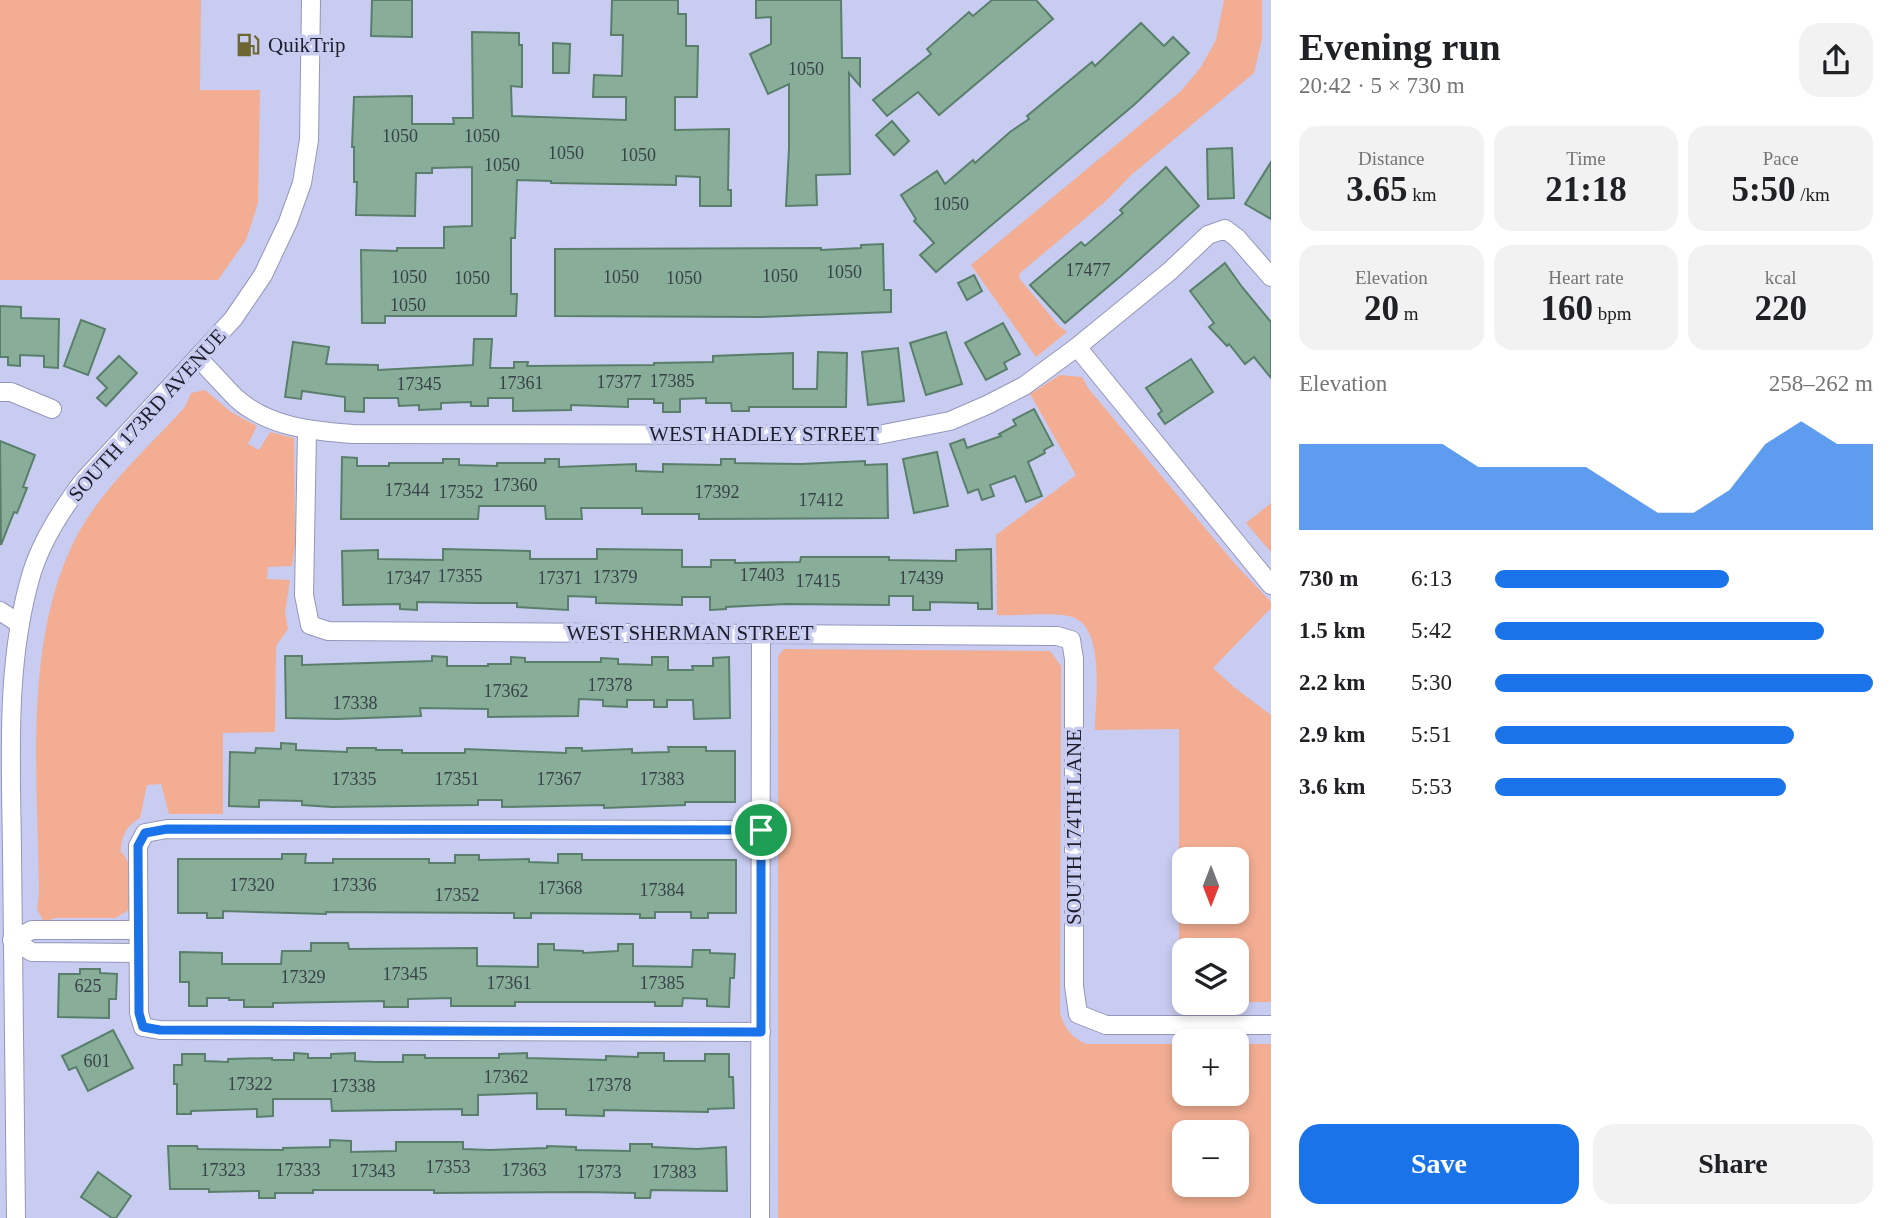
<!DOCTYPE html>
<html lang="en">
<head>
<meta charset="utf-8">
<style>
  body { margin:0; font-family:Georgia,serif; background:#f2f2f2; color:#202124; height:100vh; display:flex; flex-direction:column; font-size:26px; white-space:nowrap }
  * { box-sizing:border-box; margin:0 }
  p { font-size:23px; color:#757577 }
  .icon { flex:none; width:38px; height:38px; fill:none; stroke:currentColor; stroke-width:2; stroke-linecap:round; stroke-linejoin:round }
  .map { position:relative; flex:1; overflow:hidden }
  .details { display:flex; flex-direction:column; background:#fff; width:630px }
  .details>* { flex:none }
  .needle { width:46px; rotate:180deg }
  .buttons { position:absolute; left:1172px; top:847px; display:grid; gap:14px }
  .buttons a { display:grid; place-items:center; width:77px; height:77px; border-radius:14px; background:#fff; box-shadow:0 4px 10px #0003; font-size:35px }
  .pin { position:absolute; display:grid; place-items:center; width:60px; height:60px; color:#fff; margin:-30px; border:4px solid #fff; border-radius:50%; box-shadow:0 2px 7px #0007 }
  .round { display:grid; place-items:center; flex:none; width:74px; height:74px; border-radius:21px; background:#f2f2f2 }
  .headline { display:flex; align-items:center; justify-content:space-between; height:119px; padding:0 28px }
  h1 { font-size:38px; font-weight:800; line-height:52px }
  .figures { display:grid; grid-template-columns:repeat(3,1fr); gap:10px; height:119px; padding:7px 28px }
  .figures div { display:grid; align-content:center; border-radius:18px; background:#f2f2f2; text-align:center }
  .figures b { font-size:35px; font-weight:800 }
  .figures small { font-size:19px; font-weight:400 }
  .figures p { font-size:19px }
  .chart { height:196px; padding:14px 28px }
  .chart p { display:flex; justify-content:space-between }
  .chart svg { width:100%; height:126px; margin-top:7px; fill:#1a73e8; opacity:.7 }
  .button { display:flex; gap:14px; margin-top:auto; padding:14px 28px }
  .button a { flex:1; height:80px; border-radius:21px; background:#1a73e8; color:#fff; font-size:28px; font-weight:800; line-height:80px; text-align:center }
  .button a+a { background:#f2f2f2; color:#202124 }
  ul { padding:0 28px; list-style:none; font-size:23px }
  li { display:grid; grid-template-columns:112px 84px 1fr; align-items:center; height:52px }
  li i { height:18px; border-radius:9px; background:#1a73e8 }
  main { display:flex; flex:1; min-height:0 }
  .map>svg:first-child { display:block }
  .green { fill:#f2ad92; fill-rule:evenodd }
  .building { fill:#88ae9a; stroke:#597f6c; stroke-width:2 }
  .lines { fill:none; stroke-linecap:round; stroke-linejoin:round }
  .minor-casing { stroke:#9496b9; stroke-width:20 }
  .minor { stroke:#fff; stroke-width:18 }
  .route-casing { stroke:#fff; stroke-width:14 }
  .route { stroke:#1a73e8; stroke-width:9 }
  .labels { text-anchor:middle; stroke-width:7; stroke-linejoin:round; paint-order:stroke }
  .number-label { font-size:18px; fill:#384248 }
  .poi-label { font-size:21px; fill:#1e1e2c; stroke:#c9ccf1; text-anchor:start }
  .street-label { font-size:21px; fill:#1e1e2c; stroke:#c9ccf1 }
</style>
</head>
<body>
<main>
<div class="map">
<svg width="1271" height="1218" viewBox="0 0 1271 1218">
  <rect width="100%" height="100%" fill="#c9ccf1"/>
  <!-- green -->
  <g class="green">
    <path d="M0 0H201L200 90H260L258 203 246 240 218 280H0Z"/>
    <path d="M1224 0H1262V39L1254 73 1131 175 1106 201 1020 273 1019 278 1059 326 1067 332 1036 357 971 265 1181 91 1201 67 1216 40Z"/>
    <path d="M1060 375 1082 377 1088 388 1235 564 1271 602V608L1213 668 1235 688 1271 715V1002H1237V950H1185V1002H1179V729L1095 730C1095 701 1107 624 1069 616 1049 612 1018 616 997 615L996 535 1076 475 1030 394ZM1185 859H1237V912H1185Z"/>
    <path d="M205 390 231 412 257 426 248 444 259 450 270 432 294 438 295 543 292 566 268 567 267 579 290 580 285 613 288 629 276 646 275 732 223 733V814H169L161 784 147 785 140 818C127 824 120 838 121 852 135 864 129 893 129 910L115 918H55L44 922 37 909 39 893C38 783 24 654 69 552 93 496 144 452 185 407L191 393Z"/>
    <path d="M1271 503V552L1246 523Z"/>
    <path d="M784 649 1050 651 1061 666 1060 1013C1065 1029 1071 1037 1086 1044H1185V1094H1237V1044H1271V1218H778V656ZM1185 1132H1237V1185H1185Z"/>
  </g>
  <!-- building -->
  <g class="building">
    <path d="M372 0H412V37L371 36Z"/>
    <path d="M612 0H678V14H686V46H698L697 97H675V130L729 129 728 190H731V206H700V177L676 176V185L551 183V181L517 180 515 238H511V294H517L516 316H385V323H362L361 250 397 251V248H444V227L472 226V167L432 168V173H416L415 216 356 215 357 182H354V147H352L354 97 412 96V124H454L453 118H473L472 32 519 33V45H522V87L511 86 512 116 626 120V97H593L594 75 622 76 623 35H611Z"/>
    <path d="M756 0H841L842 58H860V86L849 73 850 174 816 175 817 205 786 206 789 148V84L768 94 750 54 771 44V17L756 18Z"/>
    <path d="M992 0H1036L1053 19 939 115 918 92 887 116 873 100 931 54 927 49 969 12 973 16Z"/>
    <path d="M1141 23 1164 46 1173 37 1189 53 1135 104 936 272 920 255 934 243 914 221 916 219 901 195 937 171 945 184 973 160 975 163 1010 132 1029 119 1027 116 1092 62 1095 66Z"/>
    <path d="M553 43 570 44 569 73H553Z"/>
    <path d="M892 121 909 141 894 155 876 135Z"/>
    <path d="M1232 148 1234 198 1208 199 1207 149Z"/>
    <path d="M1271 162V219L1245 204Z"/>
    <path d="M1166 167 1199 206 1122 275 1065 323 1030 285 1081 242 1085 246 1123 213 1120 210Z"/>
    <path d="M883 244 884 290H891V312L761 317 555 316V249L821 248V250L861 248V245Z"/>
    <path d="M1225 263 1242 287 1271 322V378L1254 357 1245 364 1229 344 1227 346 1209 327 1214 323 1190 291Z"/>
    <path d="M974 275 982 291 967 300 958 283Z"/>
    <path d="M0 306 21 307V318L59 319 58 368 44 367V356L20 355V366L8 365V357H0Z"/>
    <path d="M81 320 105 329 88 375 64 366Z"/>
    <path d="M1003 323 1020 354 1004 363 1007 369 986 380 965 343Z"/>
    <path d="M946 332 962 384 926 395 910 343Z"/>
    <path d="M474 339H492L490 368H514V362H528L527 366 654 365V363L713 362V356L793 353V389H817L818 352 847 353 846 407H749V411H732L731 403H706V398L680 399V412H663V403H654V399H628V407L571 405V410L513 411V398H488V406H471V402L441 403V409L419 410V405L399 406 398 398H364V412L345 411V397L302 391 301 399 285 397 293 342 329 347 326 364 378 365V370L473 365Z"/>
    <path d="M898 348 904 401 868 405 862 352Z"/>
    <path d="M119 356 137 373 106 406 97 398 107 388 97 378Z"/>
    <path d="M1191 359 1213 392 1165 424 1158 414 1162 411 1146 388Z"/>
    <path d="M1034 409 1053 445 1044 450 1045 453 1028 462 1042 496 1026 502 1015 476 990 485 994 496 982 500 978 489 968 493 950 444 964 439 967 448 1001 436 999 434 1016 425 1013 420Z"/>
    <path d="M0 441 35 455 23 487 27 488 17 513 14 512 1 545Z"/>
    <path d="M937 452 948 506 914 513 903 459Z"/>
    <path d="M342 457 357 458V466H389V463H443V459H459V465L497 466V463H545V459H559V467L636 464V471L663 472V464L721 465V459H735V463L801 464 865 461V465L887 464 888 518 699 519V514H642V508H581L582 519H546L545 506H479L478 519H341Z"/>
    <path d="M443 549 530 551V559H597V549L682 550V567H711V560H735V563L800 562 801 557H889V560L956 561V550L991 549 992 609H978V603L930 602V610H913V596H889V605L786 604 726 607V609L710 610V597H682V605L596 603V597L568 596V610L517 607V603H478L417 602V610L400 609V604L343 605 342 551 378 550V559L443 560Z"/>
    <path d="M285 656H302V665L432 661V656L447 657V666H488V664H511V657L525 658V662H601V658L618 659V664L652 665V657H668V670H693L692 666H713V658L729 657 730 718 694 719 693 700H667V707H654V700H627V707L603 706V700L579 699 578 716 488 717V709L420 708 421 716 337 719 286 718Z"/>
    <path d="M281 743 296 744V750L347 752V748H376V750H402V753H465V749L566 753V748H582V751L632 749V753L669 752 668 747H706V751H735V802H685V805L604 808V805L502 807V800H478V805L332 807 302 805V801L259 800V807L229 806 230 752 255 753 256 748 281 749Z"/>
    <path d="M282 854H306L305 863H333V859H429V863H455V855H479V860L529 859V862L558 863V854H582V860H736V913H708V918H691V912H655V918H640V914L531 913V918H514V913L326 912V914L223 911V918H207V913H178V859H282Z"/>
    <path d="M311 943H348L349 949 477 948V966L538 967V944H554V950L583 951V953L618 951V944H633V966L692 967 693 950H710V953L735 954 734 978H730L729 1007 707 1006V999L683 998 682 1006H655V1002H515V1006H451V998L408 999V1007H384V1001L273 1003V1007H244V1000H229V998H207V1006H189V982H180V952L222 953V964H281L282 951H311Z"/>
    <path d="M80 969H100V973L117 974 116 999H109V1018L58 1017 59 974H80Z"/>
    <path d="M113 1030 133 1068 88 1091 76 1067 69 1070 62 1056Z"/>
    <path d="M294 1053 308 1054V1058H331V1054L355 1053V1061L375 1062H403V1055H425V1058H499V1054L527 1053V1058L606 1060V1056L638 1057V1053H664V1061H705V1054H729V1077H733L734 1108 708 1109V1112L604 1110V1116L566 1115V1109H537V1093L478 1095V1115H462V1109L332 1111 331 1099H273V1116L257 1117V1109L191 1111V1114H177V1084H174V1065H182V1054H205V1061L228 1062V1059L272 1058V1060H294Z"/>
    <path d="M330 1140 351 1141V1152L396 1151V1142H463V1149L490 1150 547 1148V1146L576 1147V1150L630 1151V1144H652V1147L697 1149 726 1147 727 1191 651 1190 650 1198H635V1193L584 1192 434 1193V1190H313V1193H275V1198H259V1191L209 1192V1189H170L168 1146H197L198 1149 283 1150V1148L330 1147Z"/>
    <path d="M98 1172 131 1196 116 1218H112L81 1197Z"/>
  </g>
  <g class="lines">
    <!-- minor casing -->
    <g class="minor-casing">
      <g id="minor">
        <path d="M1077 347 1271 585"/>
        <path d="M198 358C211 371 223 385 236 398 268 427 312 431 353 434L878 435 950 421 987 405 1024 386 1077 347 1170 271 1208 235 1225 229 1237 238 1271 277"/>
        <path d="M0 392H11L52 409"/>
        <path d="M307 431 304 595 310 625 328 631 1057 636 1071 640 1074 659V986L1078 1014 1106 1025H1271"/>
        <path d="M0 611 20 624"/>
        <path d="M138 930H32L12 940 32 952 138 953"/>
        <path d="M761 1032 160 1030 143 1027 139 1013 138 846 145 833 167 829 761 830"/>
        <path d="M16 1218C14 1096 13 974 12 852 11 758 5 662 32 572 43 538 63 508 84 480L233 319 263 275 288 222 302 183 309 140 311 0"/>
        <path d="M760 1218 761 634"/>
      </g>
    </g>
    <!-- minor -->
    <use href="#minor" class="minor"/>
  </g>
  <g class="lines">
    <!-- route casing -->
    <g class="route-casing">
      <path id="route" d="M167 829 761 830V1032L160 1030 143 1027 139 1013 138 846 145 833Z"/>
    </g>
    <!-- route -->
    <use href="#route" class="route"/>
  </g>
  <!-- icons -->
  <defs>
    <g id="fuel-bare" transform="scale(1.89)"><path d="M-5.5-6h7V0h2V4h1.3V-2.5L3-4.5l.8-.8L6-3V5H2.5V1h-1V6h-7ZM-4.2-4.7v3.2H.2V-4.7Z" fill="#6d6632" stroke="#c9ccf1" stroke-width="2.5" paint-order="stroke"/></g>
  </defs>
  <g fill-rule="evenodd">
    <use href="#fuel-bare" x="248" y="45"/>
  </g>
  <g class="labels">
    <!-- number labels -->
    <g class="number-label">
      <text x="806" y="75">1050</text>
      <text x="400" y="142">1050</text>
      <text x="482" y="142">1050</text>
      <text x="566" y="159">1050</text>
      <text x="638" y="161">1050</text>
      <text x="502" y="171">1050</text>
      <text x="951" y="210">1050</text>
      <text x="1088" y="276">17477</text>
      <text x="844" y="278">1050</text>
      <text x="780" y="282">1050</text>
      <text x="409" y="283">1050</text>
      <text x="621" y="283">1050</text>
      <text x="472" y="284">1050</text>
      <text x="684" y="284">1050</text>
      <text x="408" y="311">1050</text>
      <text x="672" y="387">17385</text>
      <text x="619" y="388">17377</text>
      <text x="521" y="389">17361</text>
      <text x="419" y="390">17345</text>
      <text x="515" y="491">17360</text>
      <text x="407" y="496">17344</text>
      <text x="461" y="498">17352</text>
      <text x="717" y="498">17392</text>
      <text x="821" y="506">17412</text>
      <text x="762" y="581">17403</text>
      <text x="460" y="582">17355</text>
      <text x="615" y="583">17379</text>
      <text x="408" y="584">17347</text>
      <text x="560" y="584">17371</text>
      <text x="921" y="584">17439</text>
      <text x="818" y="587">17415</text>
      <text x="610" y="691">17378</text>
      <text x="506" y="697">17362</text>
      <text x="355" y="709">17338</text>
      <text x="354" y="785">17335</text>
      <text x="457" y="785">17351</text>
      <text x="559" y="785">17367</text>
      <text x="662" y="785">17383</text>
      <text x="252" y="891">17320</text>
      <text x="354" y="891">17336</text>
      <text x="560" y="894">17368</text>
      <text x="662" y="896">17384</text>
      <text x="457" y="901">17352</text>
      <text x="405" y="980">17345</text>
      <text x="303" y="983">17329</text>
      <text x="509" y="989">17361</text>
      <text x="662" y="989">17385</text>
      <text x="88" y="992">625</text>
      <text x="97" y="1067">601</text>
      <text x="506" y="1083">17362</text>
      <text x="250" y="1090">17322</text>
      <text x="609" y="1091">17378</text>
      <text x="353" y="1092">17338</text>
      <text x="448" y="1173">17353</text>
      <text x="223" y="1176">17323</text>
      <text x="298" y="1176">17333</text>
      <text x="524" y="1176">17363</text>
      <text x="373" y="1177">17343</text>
      <text x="599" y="1178">17373</text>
      <text x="674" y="1178">17383</text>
    </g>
    <!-- poi labels -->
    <g class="poi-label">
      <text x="268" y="52">QuikTrip</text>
    </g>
    <!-- street labels -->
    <g class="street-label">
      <text transform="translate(147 415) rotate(-48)" y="7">SOUTH 173RD AVENUE</text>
      <text x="764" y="441">WEST HADLEY STREET</text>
      <text x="690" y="640">WEST SHERMAN STREET</text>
      <text transform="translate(1074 827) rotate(-90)" y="7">SOUTH 174TH LANE</text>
    </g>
  </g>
</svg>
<div class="buttons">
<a><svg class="needle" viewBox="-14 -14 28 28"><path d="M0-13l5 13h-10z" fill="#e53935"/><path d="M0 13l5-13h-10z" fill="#757577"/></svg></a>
<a><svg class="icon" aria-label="layers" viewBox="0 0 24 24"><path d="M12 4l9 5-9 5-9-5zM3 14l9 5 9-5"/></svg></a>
<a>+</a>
<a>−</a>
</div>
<div class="pin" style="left:761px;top:830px;background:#1e9e55"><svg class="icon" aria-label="arrive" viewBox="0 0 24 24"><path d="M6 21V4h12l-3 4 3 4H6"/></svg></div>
</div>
<section class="details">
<div class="headline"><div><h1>Evening run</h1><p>20:42 · 5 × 730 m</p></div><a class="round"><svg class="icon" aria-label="share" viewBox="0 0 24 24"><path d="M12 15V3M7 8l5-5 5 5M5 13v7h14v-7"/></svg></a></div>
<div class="figures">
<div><p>Distance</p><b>3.65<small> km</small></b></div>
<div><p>Time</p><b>21:18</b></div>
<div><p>Pace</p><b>5:50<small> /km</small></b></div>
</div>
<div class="figures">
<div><p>Elevation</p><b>20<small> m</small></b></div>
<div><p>Heart rate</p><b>160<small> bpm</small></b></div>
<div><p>kcal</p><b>220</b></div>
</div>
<div class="chart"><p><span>Elevation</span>258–262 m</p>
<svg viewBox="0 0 160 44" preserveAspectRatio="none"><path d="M0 44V14L10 14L20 14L30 14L40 14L50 22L60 22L70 22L80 22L90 30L100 38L110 38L120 30L130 14L140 6L150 14L160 14V44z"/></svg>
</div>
<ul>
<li><b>730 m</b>6:13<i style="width:62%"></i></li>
<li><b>1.5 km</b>5:42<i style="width:87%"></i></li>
<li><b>2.2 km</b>5:30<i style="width:100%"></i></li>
<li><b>2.9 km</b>5:51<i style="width:79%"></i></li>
<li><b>3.6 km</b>5:53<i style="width:77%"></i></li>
</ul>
<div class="button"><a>Save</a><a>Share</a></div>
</section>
</main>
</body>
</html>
